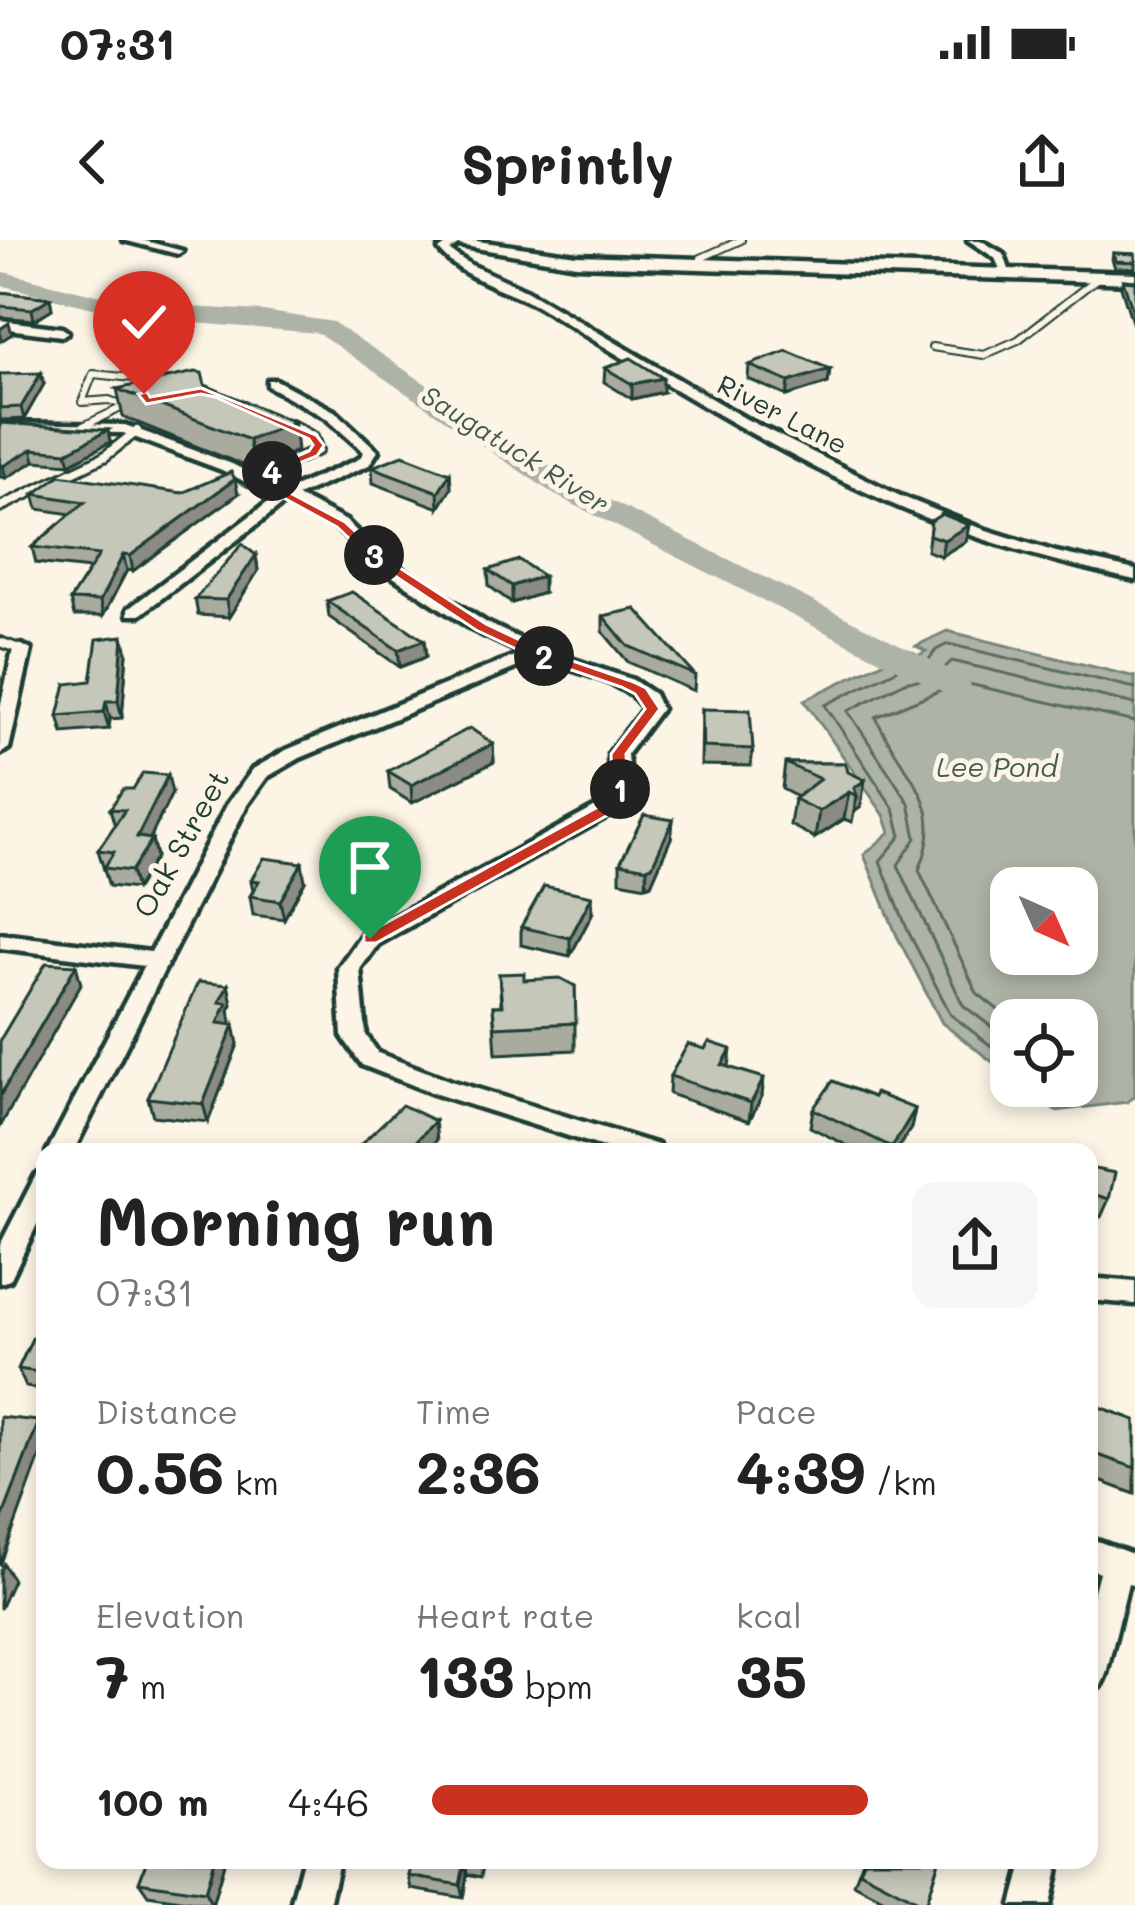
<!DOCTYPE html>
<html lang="en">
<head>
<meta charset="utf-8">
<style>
  body { margin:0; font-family:Mali,sans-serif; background:#f6f6f6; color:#222; height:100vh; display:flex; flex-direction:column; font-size:45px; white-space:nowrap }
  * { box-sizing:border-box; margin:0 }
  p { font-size:39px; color:#767676 }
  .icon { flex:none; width:66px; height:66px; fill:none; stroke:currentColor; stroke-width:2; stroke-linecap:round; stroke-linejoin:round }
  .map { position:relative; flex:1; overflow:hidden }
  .side { position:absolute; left:36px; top:903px; width:1062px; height:726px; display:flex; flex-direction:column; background:#fff; border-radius:24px; box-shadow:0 6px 18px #0003 }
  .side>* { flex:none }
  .needle { width:78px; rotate:135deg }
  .buttons { position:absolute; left:990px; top:627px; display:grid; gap:24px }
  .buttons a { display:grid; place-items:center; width:108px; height:108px; border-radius:24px; background:#fff; box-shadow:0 6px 18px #0003; font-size:60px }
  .pin { position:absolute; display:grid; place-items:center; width:102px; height:102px; color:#fff; margin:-123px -51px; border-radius:50% 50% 50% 0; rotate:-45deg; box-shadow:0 0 12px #0007 }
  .pin .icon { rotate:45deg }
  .km { position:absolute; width:60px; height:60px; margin:-30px; border-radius:50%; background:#222; color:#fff; font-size:33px; line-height:60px; text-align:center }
  .round { display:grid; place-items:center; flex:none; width:126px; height:126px; border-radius:24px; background:#f6f6f6 }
  .overview { display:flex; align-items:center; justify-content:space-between; height:204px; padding:0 60px }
  h1 { font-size:66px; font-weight:700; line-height:90px }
  .metrics { display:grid; grid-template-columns:repeat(3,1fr); gap:18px; height:204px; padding:12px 60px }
  .metrics div { display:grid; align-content:center }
  .metrics b { font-size:60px; font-weight:700 }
  .metrics small { font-size:33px; font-weight:400 }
  .metrics p { font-size:33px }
  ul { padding:0 60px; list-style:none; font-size:39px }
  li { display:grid; grid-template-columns:192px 144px 1fr; align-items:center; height:90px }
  li i { height:30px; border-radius:15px; background:#c8321e }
  .status { display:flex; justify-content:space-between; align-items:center; height:84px; padding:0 60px; background:#fff; direction:ltr }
  .status svg { height:33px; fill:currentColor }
  header { display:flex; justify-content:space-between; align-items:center; height:156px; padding:0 60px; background:#fff; font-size:54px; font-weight:700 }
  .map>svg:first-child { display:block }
  .water { fill:#aeb3a7; stroke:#758479; stroke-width:3; fill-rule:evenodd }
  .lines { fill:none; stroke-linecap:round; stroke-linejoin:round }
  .shore { stroke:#586c62; stroke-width:3 }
  .river { fill:#aeb3a7; fill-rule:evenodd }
  .service-far1-casing { stroke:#1f3d34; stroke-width:10 }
  .service-casing { stroke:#1f3d34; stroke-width:14 }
  .minor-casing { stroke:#1f3d34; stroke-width:9 }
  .secondary-casing { stroke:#1f3d34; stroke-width:9 }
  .service-far1 { stroke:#fcf5e5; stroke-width:6 }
  .service { stroke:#fcf5e5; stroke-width:8 }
  .minor { fill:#fcf5e5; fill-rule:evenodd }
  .secondary { fill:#fcf5e5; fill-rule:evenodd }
  .wall { fill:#a9ab9f; stroke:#1f3d34; stroke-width:3 }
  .shaded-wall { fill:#8a8b82; stroke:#1f3d34; stroke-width:3 }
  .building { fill:#c5c7b9; stroke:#1f3d34; stroke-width:3 }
  .route { fill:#c8321e; stroke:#fff; stroke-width:3 }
  .labels { text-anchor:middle; stroke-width:10; stroke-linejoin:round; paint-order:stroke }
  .far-street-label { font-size:27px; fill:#1f3d34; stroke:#fcf5e5 }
  .far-water-label { font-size:27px; font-style:italic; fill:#435a51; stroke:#fcf5e5 }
  .street-label { font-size:30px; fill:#1f3d34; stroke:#fcf5e5 }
</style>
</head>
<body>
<div class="status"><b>07:31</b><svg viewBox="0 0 49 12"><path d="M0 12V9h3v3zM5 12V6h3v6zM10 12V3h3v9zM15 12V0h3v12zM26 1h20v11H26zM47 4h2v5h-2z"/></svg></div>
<header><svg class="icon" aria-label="back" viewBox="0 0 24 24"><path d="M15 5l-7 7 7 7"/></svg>Sprintly<svg class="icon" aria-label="share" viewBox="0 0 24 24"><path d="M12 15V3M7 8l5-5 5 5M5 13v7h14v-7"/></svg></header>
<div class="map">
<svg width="1135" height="1665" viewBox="0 0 1135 1665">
  <rect width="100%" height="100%" fill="#fcf5e5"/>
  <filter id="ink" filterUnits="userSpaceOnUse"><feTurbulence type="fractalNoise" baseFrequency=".00833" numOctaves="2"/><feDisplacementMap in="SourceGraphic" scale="24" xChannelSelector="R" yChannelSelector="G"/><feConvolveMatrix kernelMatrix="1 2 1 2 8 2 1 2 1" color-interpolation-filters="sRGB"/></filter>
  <g filter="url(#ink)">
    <!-- water -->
    <path class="water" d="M947 391 1135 437V856L1127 862 1056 871 1023 846H1077V780H1011V836L942 783 897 696 864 615 890 592 884 575 804 460 908 410 919 415 926 411 916 406ZM1011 648H1077V714H1011Z"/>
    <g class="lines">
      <!-- shore -->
      <g class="shore">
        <path d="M1011 780 977 753 919 630C950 559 902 538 876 477L960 442 1135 482"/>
        <path d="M1011 802 963 765 898 625 916 598 909 563 848 471 907 441 932 439 952 421 1135 464"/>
        <path d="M1011 821 951 775 908 691 880 621 901 596 894 569 825 465 906 425H925L936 410 948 404 1135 448"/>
      </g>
      <!-- river -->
      <path class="river" d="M0 31 133 64 263 71 333 82 575 243 965 437 971 444 965 451H941L555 255 318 93 133 78 0 45Z"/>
      <!-- service-far1 casing -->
      <g class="service-far1-casing">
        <g id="service-far1">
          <path d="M702 24 701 18 741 0"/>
          <path d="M932 107 984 115 1018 100 1099 37"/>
          <path d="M125 166 109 160 82 162 93 134 175 142"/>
          <path d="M284 181 295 187"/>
          <path d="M83 186 125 166"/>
        </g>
      </g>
      <!-- service casing -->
      <g class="service-casing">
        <g id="service">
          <path d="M253 238 318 210 313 197 290 184"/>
          <path d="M0 267 104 217 137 191"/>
          <path d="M0 402 22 410"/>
        </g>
      </g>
      <!-- minor casing -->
      <g class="minor-casing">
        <g id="minor">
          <path d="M123 0H142L183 11 178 14Z"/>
          <path d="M968 0H980L1004 14 1011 36H1003L995 18Z"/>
          <path d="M450 2 459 4 450 11 471 25 526 50 746 179 898 255 977 287 1056 312 1135 330V340C1078 327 1023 313 968 294 816 240 678 151 541 68 510 50 461 39 439 10Z"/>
          <path d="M0 80 62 88 68 92 62 96 0 88Z"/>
          <path d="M268 140H276L336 172 378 211 369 225 297 256 346 281 384 317 487 383 542 409 633 440 654 454 661 469 627 514 630 550 620 569 378 704 360 729 366 795 378 813 451 841 658 905 662 912H619L433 853 362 825 342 796 338 728 362 694 605 562 610 550 609 514 643 469C631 442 565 428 537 419L300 518 267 537 247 565 73 912H47L144 726 0 708V694L151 712 227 565 253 529 286 510 522 413 475 391 372 323 336 287 286 262 140 375H128V369L275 257 222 230 123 193 0 191V183L125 185 232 224 285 251 359 219 364 212 326 178 268 146Z"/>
          <path d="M22 405 31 410 9 508 0 514V468L13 410Z"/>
          <path d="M45 932V968L10 1040 0 1043V1005L36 935Z"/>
          <path d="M1089 1038 1135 1042V1064L1089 1060Z"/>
          <path d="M1089 1298 1135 1315V1345L1128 1343 1106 1434 1101 1446 1089 1451V1370L1099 1332 1089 1328Z"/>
          <path d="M303 1620H339L329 1665H291Z"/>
          <path d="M1024 1620H1060L1050 1665H1012Z"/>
        </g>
      </g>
      <!-- secondary casing -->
      <g class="secondary-casing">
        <path id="secondary" d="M429 0H470L576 15 1135 33V43L576 25Z"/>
      </g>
      <!-- service-far1 -->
      <use href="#service-far1" class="service-far1"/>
      <!-- service -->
      <use href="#service" class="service"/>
      <!-- minor -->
      <use href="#minor" class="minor"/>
      <!-- secondary -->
      <use href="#secondary" class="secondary"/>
    </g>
    <!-- wall -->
    <g class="wall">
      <path d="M1113 13 1135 14V28H1115L1112 19Z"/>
      <path d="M1123 40 1135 41V81L1132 82 1121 47Z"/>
      <path d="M0 52 50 58 52 69 34 80 0 77Z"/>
      <path d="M749 125 830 129 828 143 787 156 748 139Z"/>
      <path d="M605 128 663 152 632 159 604 142Z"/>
      <path d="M0 134 44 144 24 179 0 180Z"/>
      <path d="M205 145 297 211 253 229 123 177 117 149Z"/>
      <path d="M0 183 110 202 70 224 35 221 6 238 0 237Z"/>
      <path d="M372 227 450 233 451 248 439 268 373 243Z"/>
      <path d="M34 254 182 253 238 254 133 331 127 330 103 376H74L70 360 90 329 36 323 32 307 71 274 38 269Z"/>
      <path d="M931 281 966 301 941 316 927 311Z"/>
      <path d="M256 315 258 331 229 377 198 375 195 359Z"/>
      <path d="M488 330 543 353 512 363 489 346Z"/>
      <path d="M327 361 424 400 426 417 400 427 329 377Z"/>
      <path d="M603 376 695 435 694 451 628 422 603 392Z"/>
      <path d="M127 413 122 478 110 479 109 489 63 493 58 476 91 441Z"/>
      <path d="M702 469 753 509 751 526 701 525Z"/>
      <path d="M493 504 494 522 412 563 390 549 388 531Z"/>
      <path d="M785 523H845L861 567 854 572 852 582 844 579 815 598 790 585 794 559 797 557 782 549Z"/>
      <path d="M172 553 150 598 152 599 156 617 136 649 109 646 98 610 115 586 110 569Z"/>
      <path d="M673 580 671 598 651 644 646 646 620 641V623Z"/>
      <path d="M251 640 305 641 284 679 253 675 250 656 253 651Z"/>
      <path d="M592 674 570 716 521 705V687Z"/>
      <path d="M499 734 524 740 575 746V810L496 814 493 766H501Z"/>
      <path d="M228 745 232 764 229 770 231 781 230 785 238 804 208 882 153 876 148 858Z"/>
      <path d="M729 827 762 856 749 881 669 854 670 836Z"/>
      <path d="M813 869H915L911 888 896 912H860L810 887Z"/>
      <path d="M1089 928 1109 959 1101 977 1089 973Z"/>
      <path d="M45 1071V1150L26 1147 18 1129Z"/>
      <path d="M1089 1163 1135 1180V1254L1089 1237Z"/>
      <path d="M147 1620H225L212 1665 148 1655 139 1642Z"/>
      <path d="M412 1620H484L481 1637 467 1634 463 1658 412 1649 409 1636Z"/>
      <path d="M863 1620H939L925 1665H894L854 1644Z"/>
    </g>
    <!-- shaded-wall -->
    <g class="shaded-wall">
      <path d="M50 58 52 69 34 80 32 69Z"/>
      <path d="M9 83 12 94 1 101 0 89Z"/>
      <path d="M830 129 828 143 787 156 789 142Z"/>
      <path d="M41 133 44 144 24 179 21 167Z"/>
      <path d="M663 138V152L632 159V144Z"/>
      <path d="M294 182 297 211 253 229 249 200Z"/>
      <path d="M108 190 110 202 70 224 67 212Z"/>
      <path d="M32 209 35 221 6 238 3 226Z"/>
      <path d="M450 233 451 248 439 268 438 252Z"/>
      <path d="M235 239 238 254 133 331 130 316Z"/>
      <path d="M969 285 966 301 941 316 944 300Z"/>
      <path d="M123 315 127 330 103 376 100 361Z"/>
      <path d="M256 315 258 331 229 377 226 360Z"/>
      <path d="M543 336V353L512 363V346Z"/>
      <path d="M123 396 127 413 122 478 118 461Z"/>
      <path d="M424 400 426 417 400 427 398 410Z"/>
      <path d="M106 461 110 479 109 489 104 472Z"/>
      <path d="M493 504 494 522 412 563 411 545Z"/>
      <path d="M168 535 172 553 143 613 152 599 156 617 136 649 131 631 137 597Z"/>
      <path d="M865 540 861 567 854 572 857 556 854 548Z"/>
      <path d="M849 552 844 579 815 598 819 571Z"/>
      <path d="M673 580 671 598 651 644 646 646 647 628Z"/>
      <path d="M302 623 305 641 284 679 280 661Z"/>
      <path d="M592 656V674L570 716V698Z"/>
      <path d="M76 725 81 744 0 887V856Z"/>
      <path d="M228 745 232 764 229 770 231 781 222 802 218 783 219 762Z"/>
      <path d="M234 785 238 804 208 882 203 864Z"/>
      <path d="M731 809 729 827 722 825Z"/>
      <path d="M764 838 762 856 749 881 751 863Z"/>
      <path d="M915 869 911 888 896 912H890L892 907Z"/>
      <path d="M435 881 437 900 425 912H406Z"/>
      <path d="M39 1181 45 1194V1203L0 1326V1284Z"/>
      <path d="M4 1324 13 1340 0 1369V1332Z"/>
      <path d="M214 1620H225L212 1665 205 1652Z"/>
      <path d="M465 1621 467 1634 463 1658 460 1645Z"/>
    </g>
    <!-- building -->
    <g class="building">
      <path d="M1113 13 1135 14V22L1116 21Z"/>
      <path d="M1123 40 1135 41V75H1134Z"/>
      <path d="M0 52 50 58 32 69 0 66Z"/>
      <path d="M787 111 830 129 789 142 749 125Z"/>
      <path d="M631 118 663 138 632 144 605 128Z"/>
      <path d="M195 132 202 133 205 145 294 182 249 200 117 149Z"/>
      <path d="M41 133 21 167 0 168V134Z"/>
      <path d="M0 183 108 190 67 212 32 209 3 226 0 225Z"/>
      <path d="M403 215 450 233 438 252 372 227Z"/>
      <path d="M231 232 235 239 130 316 123 315 100 361 70 360 99 315 32 307 85 262 34 254 60 235 182 253Z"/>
      <path d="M942 274 969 285 944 300 929 295 931 281Z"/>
      <path d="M242 304 256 315 226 360 195 359Z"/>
      <path d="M519 320 543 336 512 346 488 330Z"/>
      <path d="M352 352 424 400 398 410 327 361Z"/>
      <path d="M636 369 695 435 628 406 603 376Z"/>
      <path d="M123 396 118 461H106L104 472 58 476 66 444 91 441 97 399Z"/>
      <path d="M702 469 750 470 753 509 703 507Z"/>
      <path d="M470 488 493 504 411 545 388 531Z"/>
      <path d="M785 523H845L848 532 865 540 854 548 857 556 849 552 819 571 794 559 820 539Z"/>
      <path d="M143 533 168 535 137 597 152 599 131 631 104 628 114 612 98 610 125 570 110 569 123 549H133Z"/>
      <path d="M644 575 673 580 652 626 647 628 620 623Z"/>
      <path d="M264 618 302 623 280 661 250 656 259 641 251 640Z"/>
      <path d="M544 646 592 656 570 698 521 687Z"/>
      <path d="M46 723 76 725 0 856V800Z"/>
      <path d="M524 733V740L560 738 575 746 576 783 495 787 493 766H502L499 734Z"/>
      <path d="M198 742 228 745 219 762 227 763 218 783 234 785 203 864 148 858Z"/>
      <path d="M709 802 731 809 722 825 764 838 751 863 670 836 688 804 705 809Z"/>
      <path d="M833 841 873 857 875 853 915 869 892 907 813 869Z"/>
      <path d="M402 865 435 881 406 912H371L359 906Z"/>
      <path d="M1089 928 1115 933 1109 959 1089 953Z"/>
      <path d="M45 1071V1133L18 1129Z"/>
      <path d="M1089 1163 1135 1180V1228L1089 1212Z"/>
      <path d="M0 1177 39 1181 0 1284Z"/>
      <path d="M147 1620H214L205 1652 139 1642Z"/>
      <path d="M412 1620H480L479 1624 465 1621 460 1645 409 1636Z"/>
      <path d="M864 1620H939L925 1665 860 1631Z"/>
    </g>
  </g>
  <!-- route -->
  <path class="route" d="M201 148 316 195 324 205 317 216 262 238 345 282 383 317 486 384 541 410 631 441 646 448 660 469 626 514 628 550 619 569 376 703H364V695L607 562 612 550 611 514 645 469 635 454 621 447 531 416 476 390 374 322 337 287 247 238 309 211 313 205 309 199 215 157 201 154 146 164 138 154 147 152 150 157Z"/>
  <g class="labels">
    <!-- far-street labels -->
    <g class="far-street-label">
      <text transform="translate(782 175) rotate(27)" y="9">River Lane</text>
    </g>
    <!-- far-water labels -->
    <g class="far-water-label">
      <text transform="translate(515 210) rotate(32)" y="9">Saugatuck River</text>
      <text x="997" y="537">Lee Pond</text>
    </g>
    <!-- street labels -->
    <g class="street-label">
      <text transform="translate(182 604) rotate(-61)" y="10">Oak Street</text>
    </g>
  </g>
</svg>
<div class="buttons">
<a><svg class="needle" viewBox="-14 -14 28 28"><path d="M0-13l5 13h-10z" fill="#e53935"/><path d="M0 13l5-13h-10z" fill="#767676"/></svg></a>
<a><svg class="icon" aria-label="locate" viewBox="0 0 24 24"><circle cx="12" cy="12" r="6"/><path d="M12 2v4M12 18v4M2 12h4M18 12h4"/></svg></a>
</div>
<div class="pin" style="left:370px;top:699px;background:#1e9e55"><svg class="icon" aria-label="arrive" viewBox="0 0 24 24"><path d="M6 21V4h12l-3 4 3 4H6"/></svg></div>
<div class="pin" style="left:144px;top:154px;background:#d93025"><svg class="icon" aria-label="check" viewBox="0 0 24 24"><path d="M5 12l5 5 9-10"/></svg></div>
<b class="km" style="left:620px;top:549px">1</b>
<b class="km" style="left:544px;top:416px">2</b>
<b class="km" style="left:374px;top:315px">3</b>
<b class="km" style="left:272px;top:231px">4</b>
<section class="side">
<div class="overview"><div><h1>Morning run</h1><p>07:31</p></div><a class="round"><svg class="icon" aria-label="share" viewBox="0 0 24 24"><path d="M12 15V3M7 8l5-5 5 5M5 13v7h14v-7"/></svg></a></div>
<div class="metrics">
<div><p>Distance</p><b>0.56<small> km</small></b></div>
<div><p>Time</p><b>2:36</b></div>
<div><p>Pace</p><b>4:39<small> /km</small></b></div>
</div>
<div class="metrics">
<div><p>Elevation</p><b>7<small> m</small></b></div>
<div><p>Heart rate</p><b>133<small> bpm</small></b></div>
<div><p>kcal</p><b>35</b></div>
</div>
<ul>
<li><b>100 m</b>4:46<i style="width:72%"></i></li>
</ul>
</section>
</div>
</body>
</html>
